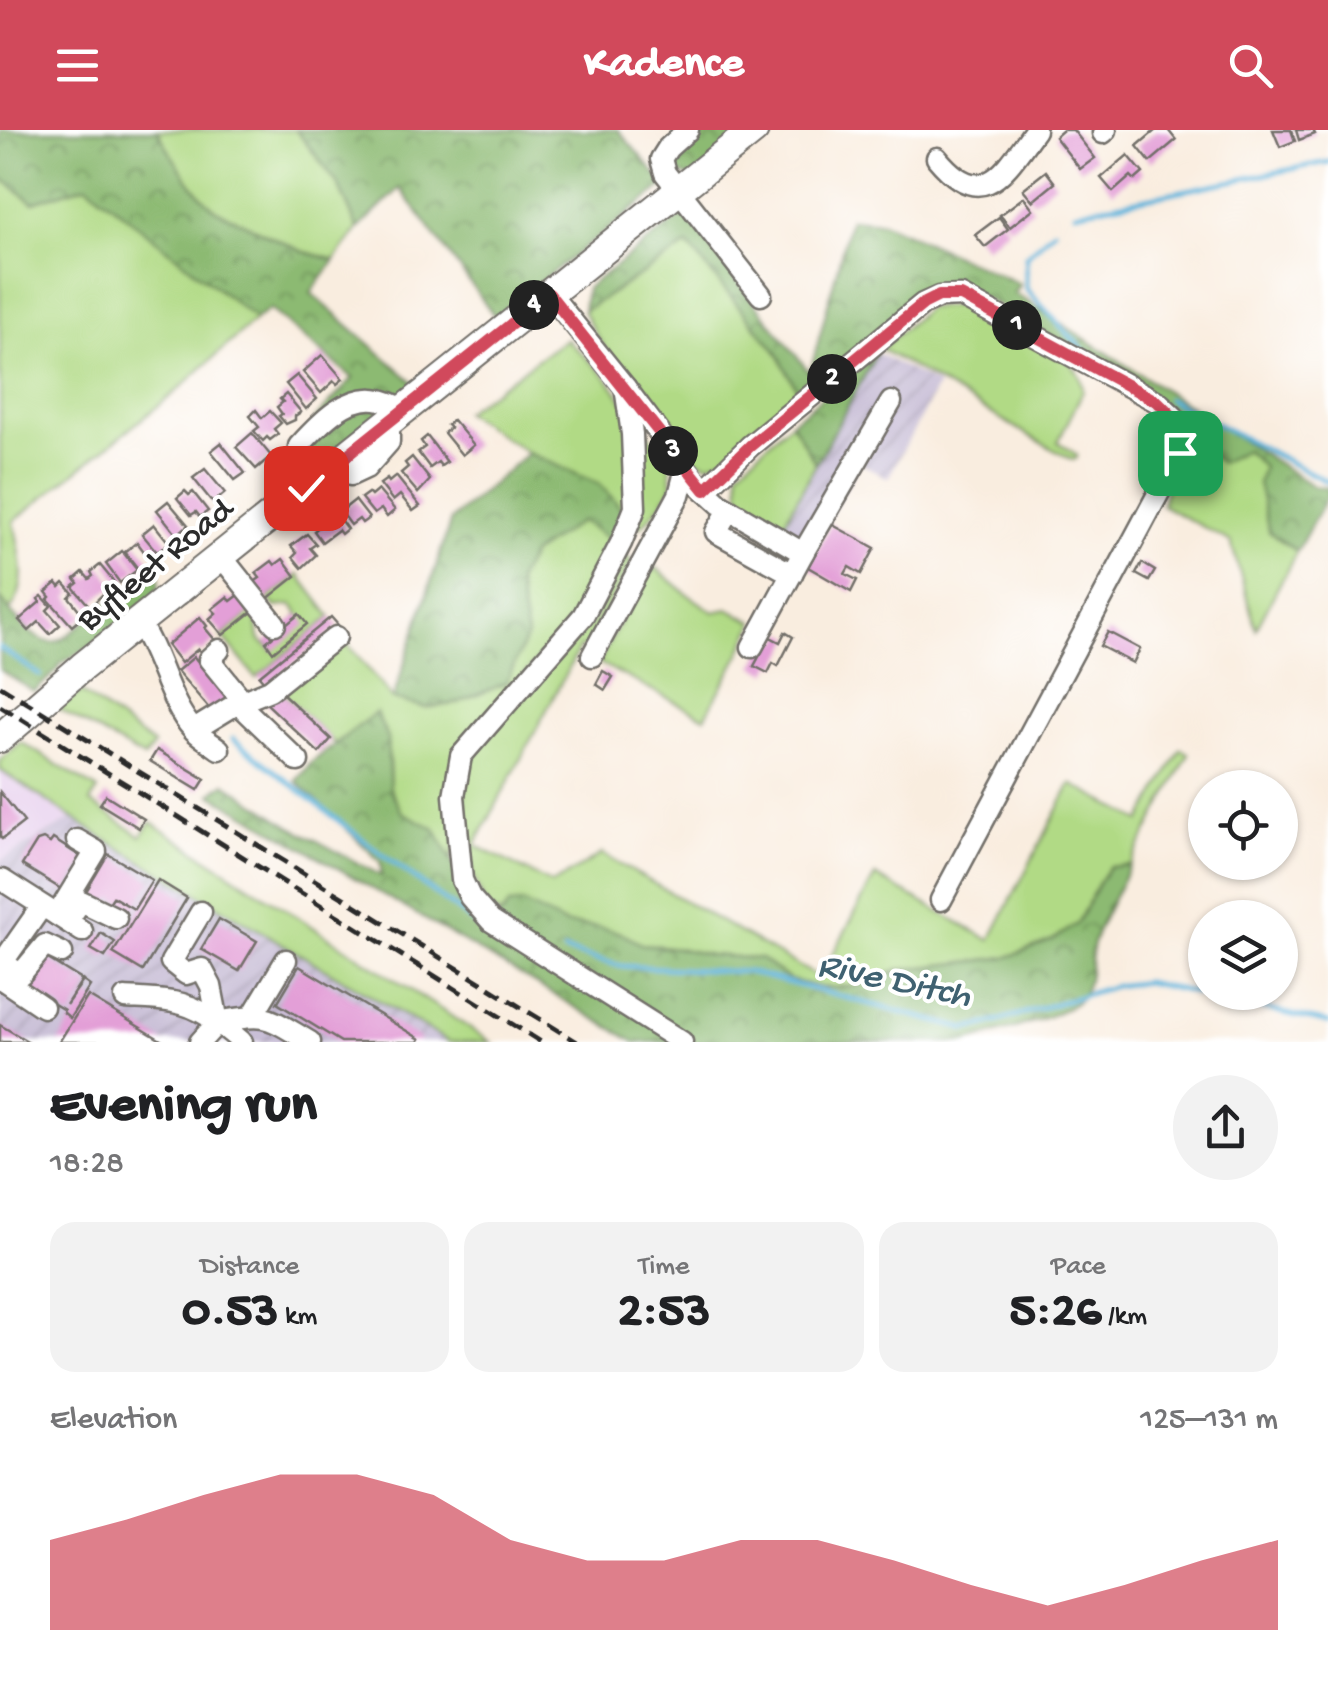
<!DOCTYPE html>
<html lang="en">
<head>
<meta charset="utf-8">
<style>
  body { margin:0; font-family:"Gochi Hand",sans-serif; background:#f2f2f2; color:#202124; height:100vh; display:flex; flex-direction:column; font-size:38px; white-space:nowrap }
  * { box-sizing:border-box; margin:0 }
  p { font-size:32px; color:#757577 }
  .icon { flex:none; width:55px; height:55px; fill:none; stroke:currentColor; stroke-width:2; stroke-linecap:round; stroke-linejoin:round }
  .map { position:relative; height:912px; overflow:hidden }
  .side { display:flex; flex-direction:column; background:#fff; flex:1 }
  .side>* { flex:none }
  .fabs { position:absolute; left:1188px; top:640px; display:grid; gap:20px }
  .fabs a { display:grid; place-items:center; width:110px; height:110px; border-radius:50%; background:#fff; box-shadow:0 2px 8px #0004; font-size:50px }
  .pin { position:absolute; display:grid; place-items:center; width:85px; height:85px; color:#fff; margin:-42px; border-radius:20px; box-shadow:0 5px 15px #0006 }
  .km { position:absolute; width:50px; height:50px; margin:-25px; border-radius:50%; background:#222; color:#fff; font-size:28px; line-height:50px; text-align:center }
  .round { display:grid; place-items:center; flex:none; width:105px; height:105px; border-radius:52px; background:#f2f2f2 }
  .headline { display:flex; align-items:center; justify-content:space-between; height:170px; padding:0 50px }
  h1 { font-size:55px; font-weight:700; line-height:75px }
  .figures { display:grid; grid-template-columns:repeat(3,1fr); gap:15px; height:170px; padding:10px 50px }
  .figures div { display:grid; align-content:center; border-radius:25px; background:#f2f2f2; text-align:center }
  .figures b { font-size:50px; font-weight:700 }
  .figures small { font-size:28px; font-weight:400 }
  .figures p { font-size:28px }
  .chart { height:280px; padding:20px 50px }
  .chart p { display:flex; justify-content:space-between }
  .chart svg { width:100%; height:180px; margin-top:10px; fill:#d1495b; opacity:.7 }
  header { display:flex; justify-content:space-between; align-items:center; height:130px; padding:0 50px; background:#d1495b; color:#fff; font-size:45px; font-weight:700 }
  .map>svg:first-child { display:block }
  .built { fill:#e8d2ee }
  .industrial { fill:url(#industrial-furrows) }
  .grass { fill:#b1da85; stroke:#6e8258; stroke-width:2.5 }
  .forest { fill:url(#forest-crowns); stroke:#5c724e; stroke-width:2.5 }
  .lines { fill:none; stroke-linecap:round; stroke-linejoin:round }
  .stream { stroke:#5db3da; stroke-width:5 }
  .building { fill:#e39fd7 }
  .minor-casing { stroke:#736f6a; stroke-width:25 }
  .major-casing { stroke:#736f6a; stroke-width:32 }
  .minor { stroke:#fff; stroke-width:20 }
  .major { stroke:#fff; stroke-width:28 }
  .rail { stroke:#2b2b2b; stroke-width:5; stroke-dasharray:15 8; stroke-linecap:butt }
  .route-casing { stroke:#fff; stroke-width:20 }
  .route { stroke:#d1495b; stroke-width:12 }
  .labels { text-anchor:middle; stroke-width:8; stroke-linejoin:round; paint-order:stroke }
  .street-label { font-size:35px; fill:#2b2b2b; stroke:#fff }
  .water-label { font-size:38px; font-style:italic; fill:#3f6171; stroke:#fff }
</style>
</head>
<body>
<header><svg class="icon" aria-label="menu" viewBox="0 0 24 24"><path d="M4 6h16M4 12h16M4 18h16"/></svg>Kadence<svg class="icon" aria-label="search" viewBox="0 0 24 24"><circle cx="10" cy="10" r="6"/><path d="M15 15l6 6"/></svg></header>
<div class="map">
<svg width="1328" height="912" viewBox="0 0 1328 912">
  <defs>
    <pattern id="industrial-furrows" width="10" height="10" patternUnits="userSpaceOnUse" patternTransform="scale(2.5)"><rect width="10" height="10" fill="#c9bfd7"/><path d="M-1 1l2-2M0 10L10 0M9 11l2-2" fill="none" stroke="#ada4b9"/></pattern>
    <pattern id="forest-crowns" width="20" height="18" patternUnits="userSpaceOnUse" patternTransform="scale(2.5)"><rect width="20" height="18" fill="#8cba72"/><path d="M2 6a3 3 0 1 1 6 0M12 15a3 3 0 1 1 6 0" fill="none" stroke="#73975e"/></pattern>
  </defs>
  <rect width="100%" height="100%" fill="#fff"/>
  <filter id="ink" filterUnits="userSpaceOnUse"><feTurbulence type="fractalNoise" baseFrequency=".01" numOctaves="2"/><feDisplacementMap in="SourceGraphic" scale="20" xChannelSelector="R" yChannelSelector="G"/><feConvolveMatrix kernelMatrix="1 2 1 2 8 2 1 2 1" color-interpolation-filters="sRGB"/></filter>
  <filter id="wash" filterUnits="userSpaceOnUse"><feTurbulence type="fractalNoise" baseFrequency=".0048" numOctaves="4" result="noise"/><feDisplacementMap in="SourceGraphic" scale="40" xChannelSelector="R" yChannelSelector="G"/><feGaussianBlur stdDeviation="2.25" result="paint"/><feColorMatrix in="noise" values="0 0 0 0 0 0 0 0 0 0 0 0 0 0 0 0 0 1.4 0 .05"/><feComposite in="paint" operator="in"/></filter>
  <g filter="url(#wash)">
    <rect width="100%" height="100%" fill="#f9eddf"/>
    <!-- built -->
    <path class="built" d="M0 640 72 689 0 731Z"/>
    <!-- industrial -->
    <g class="industrial">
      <path d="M877 223 938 255 888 348 860 333 815 415 781 398Z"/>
      <path d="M72 689 379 870 449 912H0V731Z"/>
    </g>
    <!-- grass -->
    <g class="grass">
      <path d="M157 0H296L338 54 358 99 335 130 301 121 216 80C191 59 173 28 157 0Z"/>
      <path d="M0 47 33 72 86 54 256 189 177 261 14 391C19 420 31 455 10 480L0 468Z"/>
      <path d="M688 115 776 221 802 268 730 326 708 334 683 324 596 205 583 181Z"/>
      <path d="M965 175 1067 229C1076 239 1082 247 1083 261L1058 312 1077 325V328L1073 330 1054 320 881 219 927 178Z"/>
      <path d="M566 209 604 244 670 333 672 356 660 376 640 398 599 354 528 323 464 282Z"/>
      <path d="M791 292 816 334 781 398 749 382 740 363 739 340Z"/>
      <path d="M1183 292 1245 319 1263 337 1269 402 1297 421 1256 499 1231 412 1162 375Z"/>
      <path d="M581 390 612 411 566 498 470 606 452 733 435 699 402 683 390 659 389 627 376 583 335 614 282 563 344 510 393 569 426 578 458 573 527 506 516 451 532 424Z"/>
      <path d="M624 425 632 431 586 518 580 517 475 715 552 754 602 724 820 848 875 746 990 810 1071 654 1141 691 1181 619 1189 624 1130 735 1109 737 1099 752 1077 794 1053 810 1008 827 899 840 858 856 823 858 790 850 761 829 710 825 677 818 641 814 621 803 564 797 522 773 502 785 487 779 473 746 464 670 468 633 507 582 594 490Z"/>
      <path d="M655 437 687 464 714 482 728 479 755 492 740 524 705 587 599 533 645 442 650 445Z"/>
      <path d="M299 445 331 487 256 548 222 506 251 482 257 491 259 509 273 521 299 484 293 475 275 477 268 468Z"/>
      <path d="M81 562 154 615 144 628 57 578Z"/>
      <path d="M21 612 98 660 90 672 141 706 151 692 491 912H449L108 711 0 640V630Z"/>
    </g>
    <!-- forest -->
    <g class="forest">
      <path d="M0 0H157C173 28 191 59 216 80L301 121 335 130 311 163 419 257 315 336 311 335 305 324 316 288 353 248 270 179 256 189 87 55 33 72 0 47Z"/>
      <path d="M296 0H618L665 55 495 187 400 58 358 99 338 54Z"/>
      <path d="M688 0H754L693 48 668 41V18Z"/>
      <path d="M685 84 810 243 850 89 882 92 1020 154 1014 163 1313 356 1328 358V365L1297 421 1269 402 1258 353 1263 337 1246 320 1220 333 1202 317 1199 298 1183 292 998 175 951 154 920 166 802 268 776 221 688 115 583 181 586 158Z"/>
      <path d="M877 223 816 334 791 292Z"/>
      <path d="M528 323 599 354 624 381 612 411 581 391 532 424 517 451 527 506 506 553 458 573 426 578 393 569 451 390Z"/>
      <path d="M153 437 159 445V457L153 467 92 516 60 534 58 540 34 562 0 540V468C10 481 34 514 53 512 59 512 64 507 69 504Z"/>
      <path d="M376 583 387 607 390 659 402 682 435 699 462 750 491 790 502 785 509 775 522 773 565 794 599 797 621 803 641 814 677 818 710 825 761 829 790 850 823 858 858 856 899 840 1008 827 1053 810 1077 794 1099 752 1109 737 1130 735C1119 759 1100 790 1093 814 1088 831 1092 852 1081 867 1067 886 988 906 964 912H635L211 664 225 653 290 696 382 746 380 731 296 651 312 632Z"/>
    </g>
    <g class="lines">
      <!-- stream -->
      <g class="stream">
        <path d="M1075 82 1328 32"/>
        <path d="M1054 100 1026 126V159L1085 222"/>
        <path d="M1168 269 1328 352"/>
        <path d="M0 518 40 545"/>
        <path d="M233 609 387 728 495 808"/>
        <path d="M564 821 621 836 748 842 965 899 982 896 1114 856 1146 852 1328 893"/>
      </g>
    </g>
    <g id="blocks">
      <!-- building -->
      <g class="building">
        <path d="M1063 0H1073L1095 28 1080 39 1055 7Z"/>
        <path d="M1156 0H1168L1176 10 1150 32 1137 16Z"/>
        <path d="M1273 0H1291L1295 11 1280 17Z"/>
        <path d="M1296 0H1313L1315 4 1299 10Z"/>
        <path d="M1128 25 1143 43 1135 50 1131 46 1113 62 1101 48Z"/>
        <path d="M1046 41 1055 53 1033 71 1023 59Z"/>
        <path d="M1024 67 1033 79 1010 97 1000 85Z"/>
        <path d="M999 87 1008 99 985 117 975 105Z"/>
        <path d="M322 225 343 249 337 254 334 251 321 263 303 242Z"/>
        <path d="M297 245 317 269 306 279 286 254Z"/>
        <path d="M286 264 301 282 295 286V290L286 294 279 286 282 284 277 277 283 272 280 269Z"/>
        <path d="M256 280 262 288 270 281 281 293 274 299 278 304 270 310 267 307 263 311 254 301 259 297 250 286Z"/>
        <path d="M453 290 474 315 462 325 444 303 450 298 447 295Z"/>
        <path d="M252 303 271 326 256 339 236 317Z"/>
        <path d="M427 306 447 332 441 336 438 332 430 338 418 322 425 317 421 311Z"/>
        <path d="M221 313 245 343 235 350 211 321Z"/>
        <path d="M412 327 430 350 418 363 401 343 408 337 405 333Z"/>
        <path d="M205 339 225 363 213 373 193 348Z"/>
        <path d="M396 346 420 376 413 381 400 365 393 371 380 354 387 349 389 352Z"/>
        <path d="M378 360 395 380 387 387 381 379 374 384 361 368 368 363 371 366Z"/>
        <path d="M185 361 189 365 193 362 208 381 200 387 196 382 191 385 177 368Z"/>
        <path d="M355 370 369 388 362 393 359 389 351 395 339 379 343 376 345 378Z"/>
        <path d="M168 371 188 395 177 405 157 380Z"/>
        <path d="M336 384 347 399 341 404 338 400 322 412 314 401 323 393 320 390 328 385 330 388Z"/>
        <path d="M154 394 169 413 157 422 142 404Z"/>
        <path d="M831 394 875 418 861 444 849 437 845 444 857 450 851 462 808 437Z"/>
        <path d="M307 404 316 414 310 418 316 425 302 438 293 427 297 423 291 416Z"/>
        <path d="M137 412 151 431 139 440 125 422Z"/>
        <path d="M122 421 137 440 120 453 106 434Z"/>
        <path d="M283 429 296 446 266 470 253 453 260 448 256 443 272 431 275 435Z"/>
        <path d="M1142 433 1155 441 1149 451 1136 444Z"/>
        <path d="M100 435 118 457 114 461 112 458 102 465 94 473 96 476 92 479 73 457 78 453 75 449 83 442 89 449 93 446 91 442Z"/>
        <path d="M57 453 60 457 64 453 73 463 69 467 84 486 72 496 48 469 50 467 46 462Z"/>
        <path d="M239 465 252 482 223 505 209 489 216 483 212 479 227 467 231 471Z"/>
        <path d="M42 466 51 476 47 480 60 495 50 504 39 492 29 501 19 490 40 472 38 469Z"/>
        <path d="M299 484 307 494 273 522 266 512Z"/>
        <path d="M200 487 207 496 205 498 216 511 201 523 198 519 181 533 167 515Z"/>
        <path d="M331 487 339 496 267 555 259 546Z"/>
        <path d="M785 502 793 507 778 536 773 533 768 543 754 536 770 507 780 512Z"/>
        <path d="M1108 502 1140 519 1133 533 1100 516Z"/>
        <path d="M194 527 229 569 213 583 177 541Z"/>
        <path d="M603 541 613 547 605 560 596 554Z"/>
        <path d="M279 560 331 609 319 623 266 573Z"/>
        <path d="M157 620 205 649 198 660 150 631Z"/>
        <path d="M0 662 24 692 2 709 0 707Z"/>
        <path d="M106 665 144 689 139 698 100 674Z"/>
        <path d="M43 709 50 713 53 709 86 730 66 762 22 735 37 711Z"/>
        <path d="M108 724 152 750 134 779 113 767 107 776 85 763Z"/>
        <path d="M158 750 187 768 143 841 113 823Z"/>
        <path d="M219 789 257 811 239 841 201 819Z"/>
        <path d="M101 803 115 812 105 827 91 819Z"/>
        <path d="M43 826 82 850 66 875 83 851 90 856 70 888 63 882 64 880 24 856Z"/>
        <path d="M299 836 420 909 418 912H341L277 873Z"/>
        <path d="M88 866 156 907 164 912H59Z"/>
        <path d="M0 895 29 912H0Z"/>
      </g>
    </g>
  </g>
  <g filter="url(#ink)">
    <use href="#blocks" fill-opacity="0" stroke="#736f6a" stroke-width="2.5"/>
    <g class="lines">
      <!-- minor casing -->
      <g class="minor-casing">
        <g id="minor">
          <path d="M688 0 668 18 661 29 665 43 761 165"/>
          <path d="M1103 3 1106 0"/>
          <path d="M937 28C983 84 1005 41 1035 0"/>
          <path d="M549 163 625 257 697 353 720 374 803 423"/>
          <path d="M625 257 632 304 635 378 621 413 583 486 461 626 454 666 462 750 470 767 491 791 682 912"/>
          <path d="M329 340 351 345 366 338 389 312V291"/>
          <path d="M306 358 298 336 299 316C319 294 348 262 381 270 389 272 397 276 404 279"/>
          <path d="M705 360 750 316 923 174 939 167 961 166 1158 272 1173 286 1179 297 1182 308 1180 323 941 770"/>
          <path d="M729 380 716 402 792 444"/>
          <path d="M221 426 275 494"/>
          <path d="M138 492C160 523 169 574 193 599 200 607 210 612 219 619"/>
          <path d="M752 517 803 423 891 272"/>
          <path d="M219 520 209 529 243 571"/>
          <path d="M592 526 679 365 686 338"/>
          <path d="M238 573 270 560 336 507"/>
          <path d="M194 600 238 573 298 631"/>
          <path d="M2 750 82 801"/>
          <path d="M201 782 171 832 186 844 202 839 211 856 218 892"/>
          <path d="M57 785 96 721 77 710"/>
          <path d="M68 790 81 771 116 788"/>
          <path d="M2 833 21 844 45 815 62 823"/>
          <path d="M0 836 42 776"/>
          <path d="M0 848 43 877"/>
          <path d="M125 868C141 869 157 869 173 872 200 876 222 895 242 912"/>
          <path d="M253 885 286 830"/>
          <path d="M218 892C269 882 267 887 310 912"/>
          <path d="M200 912 218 892"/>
        </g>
      </g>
      <!-- major casing -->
      <g class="major-casing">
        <path id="major" d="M0 608 82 537 754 0"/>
      </g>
      <!-- minor -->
      <use href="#minor" class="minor"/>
      <!-- major -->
      <use href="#major" class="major"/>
      <!-- rail -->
      <g class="rail">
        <path d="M0 556 577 912"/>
        <path d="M0 576 541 912"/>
      </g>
    </g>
  </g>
  <g class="lines" filter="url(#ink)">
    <!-- route casing -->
    <g class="route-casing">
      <path id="route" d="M306 358 549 164 705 360 750 316 923 174 939 166H961L1158 272 1172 286 1179 297 1182 308 1180 323"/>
    </g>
    <!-- route -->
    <use href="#route" class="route"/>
  </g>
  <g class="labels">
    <!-- street labels -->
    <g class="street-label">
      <text transform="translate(153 432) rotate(-39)" y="12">Byfleet Road</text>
    </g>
    <!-- water labels -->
    <g class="water-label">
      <text transform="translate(895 847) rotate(12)" y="13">Rive Ditch</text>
    </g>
  </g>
</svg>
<div class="fabs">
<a><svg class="icon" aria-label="locate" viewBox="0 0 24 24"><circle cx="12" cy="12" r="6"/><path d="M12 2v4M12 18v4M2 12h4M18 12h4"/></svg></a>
<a><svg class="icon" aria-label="layers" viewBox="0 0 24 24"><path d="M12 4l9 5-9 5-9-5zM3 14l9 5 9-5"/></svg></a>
</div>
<div class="pin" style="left:1180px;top:323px;background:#1e9e55"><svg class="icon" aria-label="arrive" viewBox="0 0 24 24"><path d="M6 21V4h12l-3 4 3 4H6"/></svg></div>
<div class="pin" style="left:306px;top:358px;background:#d93025"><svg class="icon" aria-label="check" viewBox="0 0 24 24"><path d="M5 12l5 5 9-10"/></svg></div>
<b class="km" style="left:1017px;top:195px">1</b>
<b class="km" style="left:832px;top:249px">2</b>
<b class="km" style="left:673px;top:321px">3</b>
<b class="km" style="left:534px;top:175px">4</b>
</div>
<section class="side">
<div class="headline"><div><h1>Evening run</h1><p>18:28</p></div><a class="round"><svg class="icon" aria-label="share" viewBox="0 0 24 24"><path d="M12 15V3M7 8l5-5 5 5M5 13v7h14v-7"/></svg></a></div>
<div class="figures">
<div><p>Distance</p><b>0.53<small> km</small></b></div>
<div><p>Time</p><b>2:53</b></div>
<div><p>Pace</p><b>5:26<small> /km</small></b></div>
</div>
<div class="chart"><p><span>Elevation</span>125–131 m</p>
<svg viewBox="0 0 160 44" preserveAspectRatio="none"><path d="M0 44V22L10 17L20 11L30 6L40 6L50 11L60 22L70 27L80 27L90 22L100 22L110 27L120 33L130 38L140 33L150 27L160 22V44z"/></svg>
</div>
</section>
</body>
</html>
